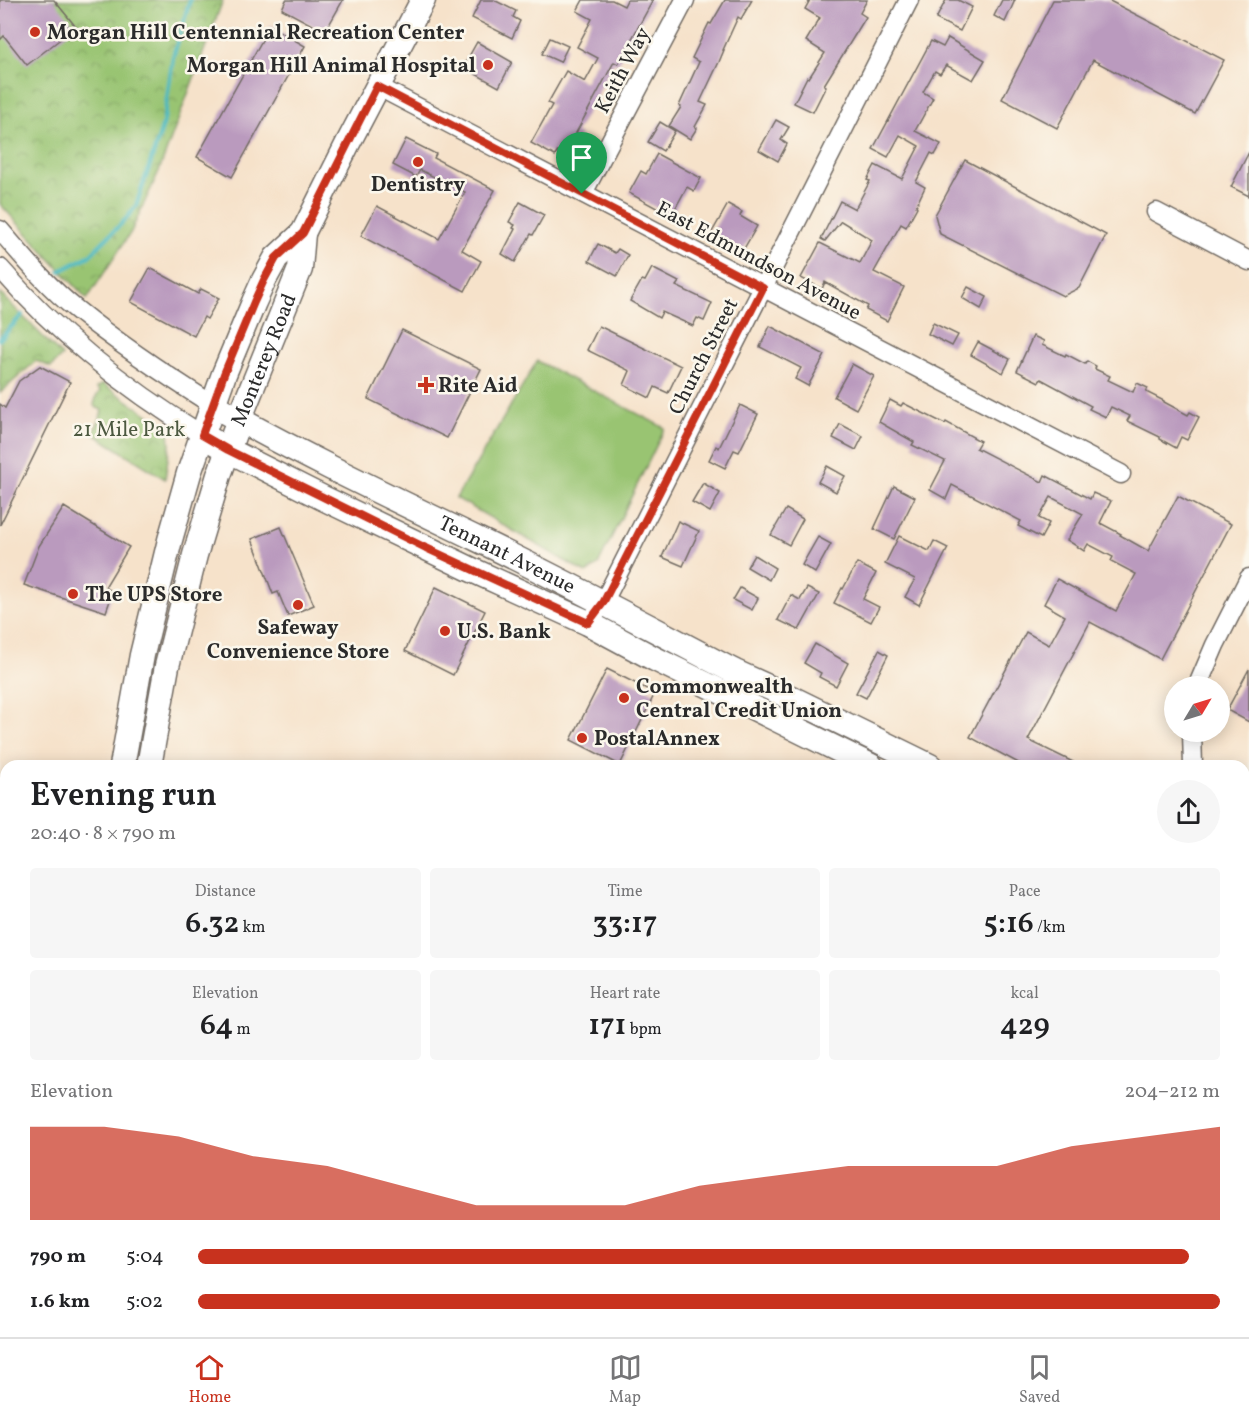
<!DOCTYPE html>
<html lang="en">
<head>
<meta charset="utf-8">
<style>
  body { margin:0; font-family:Vollkorn,serif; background:#f6f6f6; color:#202124; height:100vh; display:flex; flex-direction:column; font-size:22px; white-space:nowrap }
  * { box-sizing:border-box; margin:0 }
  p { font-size:20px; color:#757577 }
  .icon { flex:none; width:33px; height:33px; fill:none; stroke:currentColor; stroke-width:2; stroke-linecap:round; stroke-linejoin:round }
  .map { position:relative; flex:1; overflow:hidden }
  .drawer { position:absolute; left:0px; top:760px; width:1250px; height:578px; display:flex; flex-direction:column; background:#fff; border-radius:18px 18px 0 0; box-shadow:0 3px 15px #0003 }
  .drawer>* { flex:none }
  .needle { width:39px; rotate:52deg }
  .tools { position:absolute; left:1164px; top:676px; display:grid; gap:12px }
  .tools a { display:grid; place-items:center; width:66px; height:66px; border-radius:50%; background:#fff; box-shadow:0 3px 15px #0003; font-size:30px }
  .pin { position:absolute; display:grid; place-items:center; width:51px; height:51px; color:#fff; margin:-62px -26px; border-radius:50% 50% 50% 0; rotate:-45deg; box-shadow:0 0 6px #0007 }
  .pin .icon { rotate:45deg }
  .round { display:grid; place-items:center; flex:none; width:63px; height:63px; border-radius:32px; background:#f6f6f6 }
  .overview { display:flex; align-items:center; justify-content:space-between; height:102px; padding:0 30px }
  h1 { font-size:33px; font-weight:600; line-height:45px }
  .metrics { display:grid; grid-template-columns:repeat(3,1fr); gap:9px; height:102px; padding:6px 30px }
  .metrics div { display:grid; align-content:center; border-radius:6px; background:#f6f6f6; text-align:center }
  .metrics b { font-size:30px; font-weight:600 }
  .metrics small { font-size:16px; font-weight:400 }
  .metrics p { font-size:16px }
  .chart { height:168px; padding:12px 30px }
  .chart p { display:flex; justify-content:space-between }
  .chart svg { width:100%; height:108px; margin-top:6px; fill:#c8321e; opacity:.7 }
  ul { padding:0 30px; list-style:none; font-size:20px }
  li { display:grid; grid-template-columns:96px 72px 1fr; align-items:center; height:45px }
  li i { height:15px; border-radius:8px; background:#c8321e }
  .menu { display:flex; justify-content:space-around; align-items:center; height:84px; border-top:2px solid #e0e0e0; background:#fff; font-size:16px; color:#757577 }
  .menu a { display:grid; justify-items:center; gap:3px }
  .menu .selected { color:#c8321e }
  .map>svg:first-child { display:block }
  .grass { fill:#99c472; stroke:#62784e; stroke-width:1.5 }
  .park { fill:url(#park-crowns); stroke:#62784e; stroke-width:1.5 }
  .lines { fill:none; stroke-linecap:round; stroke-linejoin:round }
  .stream { stroke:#49b8bf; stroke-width:4.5 }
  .building { fill:#ba9abe }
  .minor-casing { stroke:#726b63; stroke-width:21 }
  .major-casing { stroke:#726b63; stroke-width:27 }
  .minor { stroke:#fff; stroke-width:18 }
  .major { stroke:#fff; stroke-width:24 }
  .route-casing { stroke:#fff; stroke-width:12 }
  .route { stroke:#c8321e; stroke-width:8 }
  .poi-dot { fill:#c8321e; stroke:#fbf7ec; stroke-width:2 }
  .labels { text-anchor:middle; stroke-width:5; stroke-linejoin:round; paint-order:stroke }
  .poi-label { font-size:21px; font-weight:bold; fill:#2b2b2b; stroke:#fbf7ec; text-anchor:start }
  .street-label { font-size:21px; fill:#2b2b2b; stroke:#fbf7ec }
  .park-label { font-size:21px; fill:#4c5940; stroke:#fbf7ec }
</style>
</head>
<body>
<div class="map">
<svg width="1249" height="1337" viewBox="0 0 1249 1337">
  <defs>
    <pattern id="park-crowns" width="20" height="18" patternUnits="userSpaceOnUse" patternTransform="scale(1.5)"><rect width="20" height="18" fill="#99c472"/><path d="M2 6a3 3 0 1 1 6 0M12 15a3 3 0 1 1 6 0" fill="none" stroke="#7d9f5e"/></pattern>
  </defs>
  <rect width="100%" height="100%" fill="#fbf7ec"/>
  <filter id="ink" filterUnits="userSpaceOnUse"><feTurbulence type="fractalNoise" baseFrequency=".0167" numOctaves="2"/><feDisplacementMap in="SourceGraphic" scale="12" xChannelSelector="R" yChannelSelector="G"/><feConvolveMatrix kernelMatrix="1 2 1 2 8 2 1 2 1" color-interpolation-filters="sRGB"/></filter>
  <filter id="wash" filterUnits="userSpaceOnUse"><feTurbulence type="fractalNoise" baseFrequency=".008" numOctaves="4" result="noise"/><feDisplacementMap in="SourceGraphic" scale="24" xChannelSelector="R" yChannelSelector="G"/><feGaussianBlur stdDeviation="1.35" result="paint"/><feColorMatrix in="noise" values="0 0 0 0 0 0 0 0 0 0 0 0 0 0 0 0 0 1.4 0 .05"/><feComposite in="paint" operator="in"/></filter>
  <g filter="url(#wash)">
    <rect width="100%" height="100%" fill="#f6e2ca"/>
    <!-- grass -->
    <path class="grass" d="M537 361 665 428 598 565 586 573 456 498Z"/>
    <!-- park -->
    <g class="park">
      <path d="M0 0H223L159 171 131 232 87 299 0 204Z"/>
      <path d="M0 293 62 356 51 367 36 361 0 393Z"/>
      <path d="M103 384 169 429 170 445 165 479 92 433 99 422 102 410 95 407 94 405 96 397 100 391 96 388Z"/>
    </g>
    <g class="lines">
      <!-- stream -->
      <g class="stream">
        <path d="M60 271 89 256 126 219 136 206 163 125 173 57 190 0"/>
        <path d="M0 339 22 315"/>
      </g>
    </g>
    <g id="blocks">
      <!-- building -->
      <g class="building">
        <path d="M0 0H54L76 27 27 65 4 36 0 40Z"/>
        <path d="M286 0H343L325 32 282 9Z"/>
        <path d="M481 0H494L516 11 513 17 520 21 512 38 472 18Z"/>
        <path d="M583 0H612L624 6 627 0H653L618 64 614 62 576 133 580 135 568 157 558 151 555 156 531 143 552 105 548 103 566 71 585 82 598 58 577 47 592 19 577 11Z"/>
        <path d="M725 0H752L741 19 738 17 723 50H724L719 62 700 102 707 105 695 127 697 128 690 139 669 126 681 107 679 106 699 62 692 58 709 23 711 24Z"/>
        <path d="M810 0H867L860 13 866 17 824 85 826 86 813 112 794 103 807 77 809 78 825 53 806 41 820 18 805 9Z"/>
        <path d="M946 0H958L972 7 960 31 936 19Z"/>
        <path d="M1002 0H1015L1005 22 994 16Z"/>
        <path d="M1053 0H1108L1224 60 1195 114 1093 60 1057 128 1002 99Z"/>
        <path d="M270 26 305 46 232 177 197 157Z"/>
        <path d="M550 38 568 46 560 62 542 54Z"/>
        <path d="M948 38 985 60 973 80 946 65 940 74 935 71 923 92 933 98 915 131 941 144 935 155 931 153 916 182 925 187 916 206 917 207 906 227 901 224 874 272 904 287 887 321 866 310 868 306 825 282 822 289 801 278 820 243 860 263 872 240 841 221 825 241 821 239 840 201 855 209 870 181 867 180 875 165 902 179 919 146 900 135 888 157 873 149 931 41 943 47Z"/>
        <path d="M477 42 512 62 499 87 463 67Z"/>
        <path d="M776 120 789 127 781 140 787 144 778 161 759 150Z"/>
        <path d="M660 122 675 131 663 151 648 142Z"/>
        <path d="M406 139 436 154 434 158 495 190 462 250 481 261 465 291 361 236 377 206 439 239 465 192 420 170 416 177 393 165Z"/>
        <path d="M1249 152V196L1231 187Z"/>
        <path d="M657 154 701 178 694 191 687 187 671 216 629 193 641 171 646 174Z"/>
        <path d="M965 160 1106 235 1079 288 1063 296 940 234 935 215Z"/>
        <path d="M520 202 544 215 533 235 531 234 515 262 502 254 515 229 513 228 515 225 509 222Z"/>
        <path d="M728 204 742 212 740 216 757 226 742 252 711 234Z"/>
        <path d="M598 244 615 253 618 249 628 255 617 276 589 261Z"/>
        <path d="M150 268 198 294 201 289 219 298 207 319 204 317 194 336 131 302Z"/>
        <path d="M652 268 679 282 676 286 712 303 704 321 697 318 693 326 662 312 659 318 630 301 642 280 645 281Z"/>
        <path d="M968 287 987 297 981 309 962 298Z"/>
        <path d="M933 323 958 335 952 346 928 334Z"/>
        <path d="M599 326 681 366 668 393 655 387 650 398 624 385 630 371 587 350Z"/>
        <path d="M770 326 825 355 808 386 795 379 801 368 760 347Z"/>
        <path d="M402 330 481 369 447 438 368 399Z"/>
        <path d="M1033 336 1044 341 1042 345 1065 356 1066 354 1085 364 1087 361 1096 366 1095 369 1110 376 1108 380 1133 392 1137 383 1148 388 1146 392 1164 401V402L1188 415 1190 412 1199 417 1187 440 1181 437 1176 448 1160 439V437L1127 421 1130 416 1111 407 1106 417 1089 409 1091 406 1041 379 1039 382 1017 371Z"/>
        <path d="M978 342 1010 359 1003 373 971 355Z"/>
        <path d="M852 364 874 376 856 409 834 397Z"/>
        <path d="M40 366 70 382 0 525V404L5 408 19 381Z"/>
        <path d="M890 400 901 406 903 403 945 424 946 422 980 441 976 448 1042 482 1045 475 1090 499 1093 493 1111 501 1100 523 1121 534 1120 535 1148 551 1178 496 1231 524 1160 659 1090 622 1028 740 1081 766H1024L970 737 1026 632 1049 645 1065 616 1044 604 1057 579 1116 611 1136 574 1111 561 1113 557 1088 544 1084 551 1067 540 1083 514 1051 497 1039 518 1049 523 1041 538 1018 526 1021 521 952 485 946 499 930 490 945 461 912 445 914 442 879 422Z"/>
        <path d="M740 405 758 414 739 452 734 450 725 468 709 460 716 446 719 448Z"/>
        <path d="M840 424 863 436 856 450 833 438Z"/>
        <path d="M827 466 845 476 836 492 818 482Z"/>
        <path d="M703 483 720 493 710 512 692 502Z"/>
        <path d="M894 486 915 497 894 539 874 529Z"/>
        <path d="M64 507 129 547 105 587 113 592 106 612 24 585 39 546Z"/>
        <path d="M786 509 803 519 789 545 771 535Z"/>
        <path d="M678 521 699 531 683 566 662 557Z"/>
        <path d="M281 527 314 605 288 616 278 592 273 594 252 539Z"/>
        <path d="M899 536 929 551 934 541 948 548 919 605 905 597 915 579 885 564Z"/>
        <path d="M818 537 831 544 815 573 802 565Z"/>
        <path d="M754 555 775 568 769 580 747 567Z"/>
        <path d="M857 563 876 573 863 599 879 607 871 622 834 603 842 588 843 589Z"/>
        <path d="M436 587 485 611 453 675 405 651Z"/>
        <path d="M740 588 758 598 752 610 733 600Z"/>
        <path d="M807 588 819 594 799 630 778 620 791 595 800 600Z"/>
        <path d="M815 644 848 663 836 686 819 677 821 673 804 663Z"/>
        <path d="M879 650 888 655 866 698 856 693Z"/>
        <path d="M607 669 655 693 620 765 571 740Z"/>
        <path d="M1249 669V722L1227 710Z"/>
      </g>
    </g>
  </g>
  <g filter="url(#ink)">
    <use href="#blocks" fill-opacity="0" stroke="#726b63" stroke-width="1.5"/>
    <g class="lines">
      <!-- minor casing -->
      <g class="minor-casing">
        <g id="minor">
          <path d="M377 86 1121 474"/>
          <path d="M583 193 685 0"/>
          <path d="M1156 212 1249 261"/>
          <path d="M0 230C24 258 48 287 77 310 120 345 167 376 213 405"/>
          <path d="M0 268C58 335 127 389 202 435"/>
          <path d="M596 613 603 603 909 0"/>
          <path d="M1197 687 1215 645 1249 578"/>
          <path d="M1192 732 1193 766"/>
          <path d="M0 1000 6 999"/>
          <path d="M0 1027H6"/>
          <path d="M774 1337 776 1332"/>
          <path d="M1142 1337 1144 1332"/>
        </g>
      </g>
      <!-- major casing -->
      <g class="major-casing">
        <g id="major">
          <path id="s1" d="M213 405C299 454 388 496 477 539 564 581 649 627 735 672L779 692 930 766"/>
          <path d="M202 435 228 450 323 498 470 569 588 623 655 659 871 766"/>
          <path d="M122 766 142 655 170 540 189 473 224 374 254 302 264 280 276 258 303 233 348 143 423 0"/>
          <path id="s2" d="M149 766 167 666 195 555 219 475 239 420 300 269 303 233"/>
          <path d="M1244 921 1249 923"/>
          <path d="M1244 952 1249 955"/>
          <path d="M127 1332V1337"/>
          <path d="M100 1337V1332"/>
        </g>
      </g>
      <!-- minor -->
      <use href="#minor" class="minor"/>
      <!-- major -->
      <use href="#major" class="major"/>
    </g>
  </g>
  <g class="lines" filter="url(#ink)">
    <!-- route casing -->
    <g class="route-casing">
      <path id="route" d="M377 86 763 288 603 603 588 623 426 548 228 450 202 435 224 374 254 302 264 280 276 258 303 233Z"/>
    </g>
    <!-- route -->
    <use href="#route" class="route"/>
  </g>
  <!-- markers -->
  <g class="poi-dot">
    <circle cx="35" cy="32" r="6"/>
    <circle cx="488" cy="65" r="6"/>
    <circle cx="418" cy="162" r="6"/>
    <path d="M423 376h6v6h6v6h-6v6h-6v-6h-6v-6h6z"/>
    <circle cx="73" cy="594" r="6"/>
    <circle cx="298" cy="605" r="6"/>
    <circle cx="445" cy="631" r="6"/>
    <circle cx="624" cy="698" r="6"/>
    <circle cx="582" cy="738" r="6"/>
  </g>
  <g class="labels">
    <!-- poi labels -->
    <g class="poi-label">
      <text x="47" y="39">Morgan Hill Centennial Recreation Center</text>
      <text x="476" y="72" text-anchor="end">Morgan Hill Animal Hospital</text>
      <text x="418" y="191" text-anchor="middle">Dentistry</text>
      <text x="438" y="392">Rite Aid</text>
      <text x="85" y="601">The UPS Store</text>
      <text x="298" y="634" text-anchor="middle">Safeway<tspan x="298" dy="24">Convenience Store</tspan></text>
      <text x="457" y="638">U.S. Bank</text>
      <text x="636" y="693">Commonwealth<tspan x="636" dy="24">Central Credit Union</tspan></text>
      <text x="594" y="745">PostalAnnex</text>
    </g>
    <!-- street labels -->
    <g class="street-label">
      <text transform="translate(622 70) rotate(-62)" y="7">Keith Way</text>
      <text transform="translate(759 260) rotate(28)" y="7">East Edmundson Avenue</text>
      <text transform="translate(703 356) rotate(-63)" y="7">Church Street</text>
      <text dy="7" stroke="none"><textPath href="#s2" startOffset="423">Monterey Road</textPath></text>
      <text dy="7" stroke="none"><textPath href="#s1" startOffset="330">Tennant Avenue</textPath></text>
    </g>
    <!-- park labels -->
    <g class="park-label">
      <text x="129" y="436">21 Mile Park</text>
    </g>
  </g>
</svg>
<div class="tools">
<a><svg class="needle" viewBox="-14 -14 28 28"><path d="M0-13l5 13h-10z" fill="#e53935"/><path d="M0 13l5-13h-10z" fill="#757577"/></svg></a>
</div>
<div class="pin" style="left:582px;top:194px;background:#1e9e55"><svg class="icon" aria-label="arrive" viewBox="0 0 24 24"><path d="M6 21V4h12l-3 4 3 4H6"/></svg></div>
<section class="drawer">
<div class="overview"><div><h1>Evening run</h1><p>20:40 · 8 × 790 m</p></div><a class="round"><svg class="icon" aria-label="share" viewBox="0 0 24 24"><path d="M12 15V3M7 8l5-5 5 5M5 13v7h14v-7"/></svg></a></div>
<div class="metrics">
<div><p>Distance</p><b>6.32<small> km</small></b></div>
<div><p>Time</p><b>33:17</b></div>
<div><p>Pace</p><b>5:16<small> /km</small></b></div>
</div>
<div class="metrics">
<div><p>Elevation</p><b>64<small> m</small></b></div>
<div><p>Heart rate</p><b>171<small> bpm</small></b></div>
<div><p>kcal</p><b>429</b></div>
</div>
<div class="chart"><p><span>Elevation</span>204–212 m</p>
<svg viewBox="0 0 160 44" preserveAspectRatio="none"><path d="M0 44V6L10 6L20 10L30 18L40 22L50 30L60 38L70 38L80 38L90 30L100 26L110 22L120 22L130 22L140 14L150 10L160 6V44z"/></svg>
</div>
<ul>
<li><b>790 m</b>5:04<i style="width:97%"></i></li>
<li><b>1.6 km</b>5:02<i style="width:100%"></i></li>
</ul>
</section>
</div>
<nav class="menu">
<a class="selected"><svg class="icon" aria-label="home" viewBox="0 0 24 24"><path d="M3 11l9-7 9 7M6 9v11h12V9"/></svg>Home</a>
<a><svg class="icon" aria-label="map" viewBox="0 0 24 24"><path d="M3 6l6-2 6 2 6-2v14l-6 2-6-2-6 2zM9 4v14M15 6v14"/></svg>Map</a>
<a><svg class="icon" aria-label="saved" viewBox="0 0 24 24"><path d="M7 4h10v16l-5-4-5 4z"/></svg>Saved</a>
</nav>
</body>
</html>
